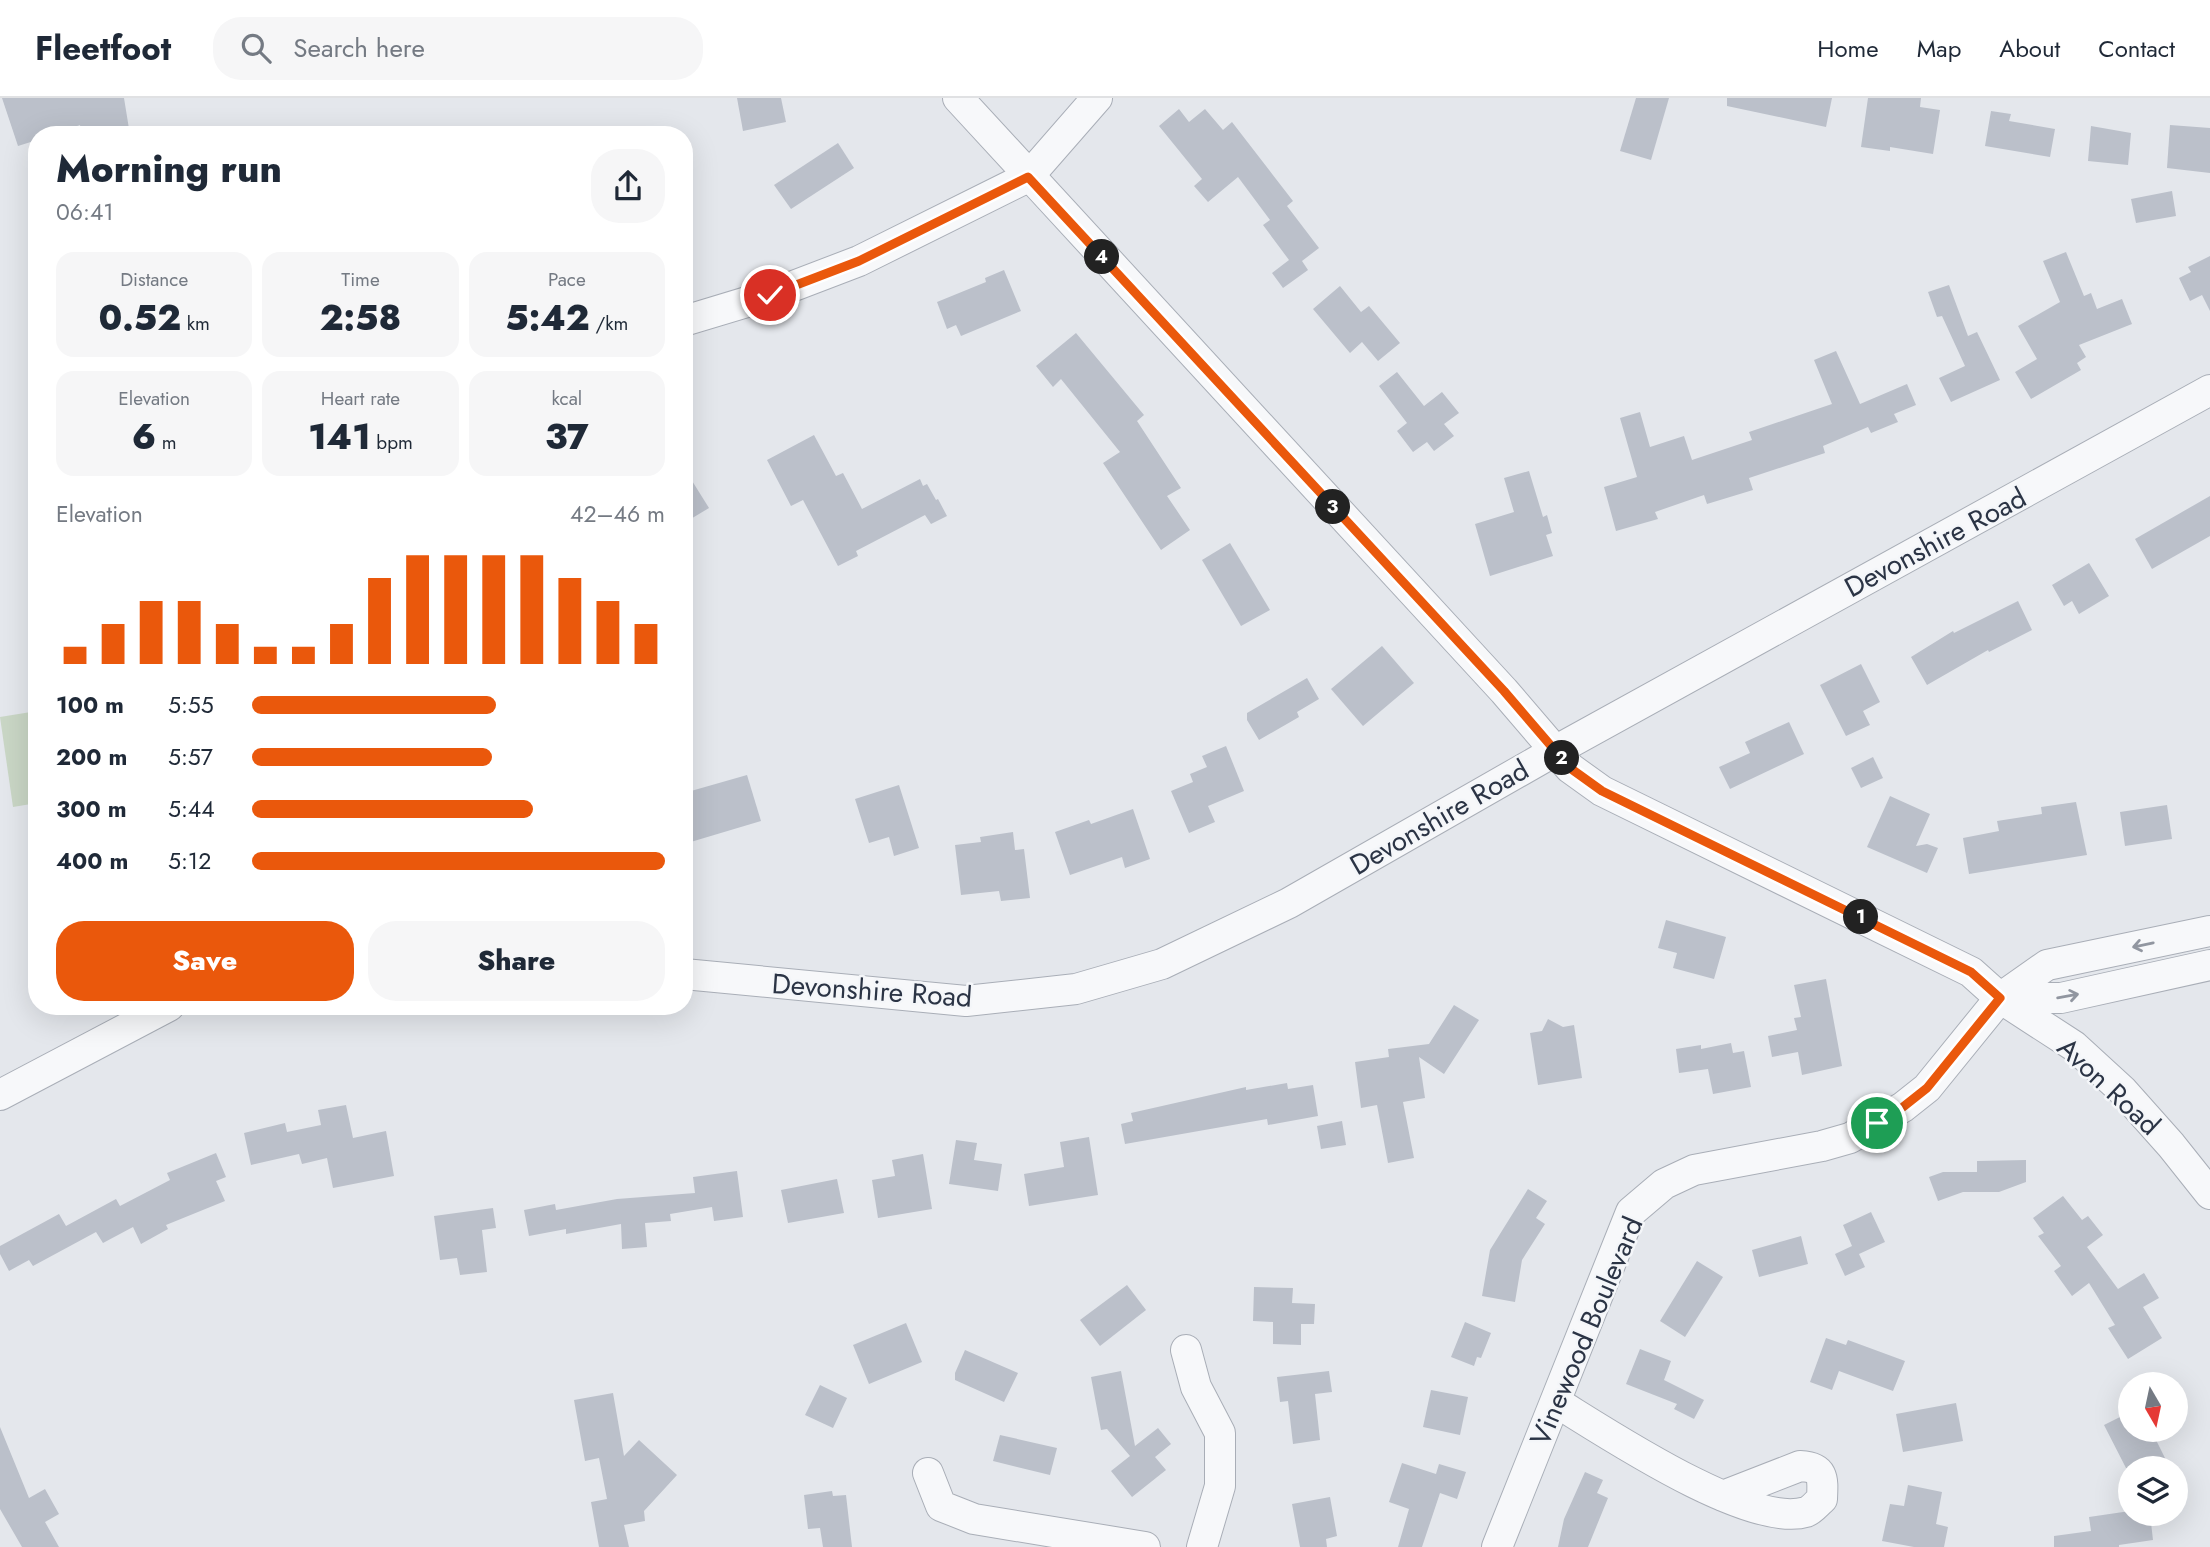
<!DOCTYPE html>
<html lang="en">
<head>
<meta charset="utf-8">
<style>
  body { margin:0; font-family:Jost,sans-serif; background:#f6f6f7; color:#1f2937; height:100vh; display:flex; flex-direction:column; font-size:26px; white-space:nowrap }
  * { box-sizing:border-box; margin:0 }
  p { font-size:23px; color:#747a83 }
  .icon { flex:none; width:38px; height:38px; fill:none; stroke:currentColor; stroke-width:2; stroke-linecap:round; stroke-linejoin:round }
  .map { position:relative; flex:1; overflow:hidden }
  .drawer { position:absolute; left:28px; top:28px; width:665px; height:889px; display:flex; flex-direction:column; background:#fff; border-radius:28px; box-shadow:0 7px 28px #0002 }
  .drawer>* { flex:none }
  .needle { width:46px; rotate:171deg }
  .buttons { position:absolute; left:2118px; top:1274px; display:grid; gap:14px }
  .buttons a { display:grid; place-items:center; width:70px; height:70px; border-radius:50%; background:#fff; box-shadow:0 7px 28px #0002; font-size:35px }
  .pin { position:absolute; display:grid; place-items:center; width:60px; height:60px; color:#fff; margin:-30px; border:4px solid #fff; border-radius:50%; box-shadow:0 2px 7px #0007 }
  .km { position:absolute; width:35px; height:35px; margin:-18px; border-radius:50%; background:#222; color:#fff; font-size:19px; line-height:35px; text-align:center }
  .round { display:grid; place-items:center; flex:none; width:74px; height:74px; border-radius:28px; background:#f6f6f7 }
  .head { display:flex; align-items:center; justify-content:space-between; height:119px; padding:0 28px }
  h1 { font-size:38px; font-weight:800; line-height:52px }
  .figures { display:grid; grid-template-columns:repeat(3,1fr); gap:10px; height:119px; padding:7px 28px }
  .figures div { display:grid; align-content:center; border-radius:18px; background:#f6f6f7; text-align:center }
  .figures b { font-size:35px; font-weight:800 }
  .figures small { font-size:19px; font-weight:400 }
  .figures p { font-size:19px }
  .chart { height:196px; padding:14px 28px }
  .chart p { display:flex; justify-content:space-between }
  .chart svg { width:100%; height:126px; margin-top:7px; stroke:#ea580c; stroke-width:6 }
  .action { display:flex; gap:14px; margin-top:auto; padding:14px 28px }
  .action a { flex:1; height:80px; border-radius:28px; background:#ea580c; color:#fff; font-size:28px; font-weight:800; line-height:80px; text-align:center }
  .action a+a { background:#f6f6f7; color:#1f2937 }
  ul { padding:0 28px; list-style:none; font-size:23px }
  li { display:grid; grid-template-columns:112px 84px 1fr; align-items:center; height:52px }
  li i { height:18px; border-radius:9px; background:#ea580c }
  header { display:flex; align-items:center; gap:42px; box-sizing:border-box; height:98px; padding:0 35px; background:#fff; border-bottom:2px solid #e0e1e3 }
  header strong { font-size:33px }
  nav { display:flex; gap:38px; margin-inline-start:auto; font-size:24px }
  .search { width:490px; height:63px; background:#f6f6f7; display:flex; align-items:center; gap:18px; box-sizing:border-box; padding:0 24px; border-radius:28px; color:#747a83; font-size:26px }
  .map>svg:first-child { display:block }
  .green { fill:#c9d6c5 }
  .building { fill:#bbc0ca }
  .lines { fill:none; stroke-linecap:round; stroke-linejoin:round }
  .minor-casing { stroke:#a9aeb7; stroke-width:32 }
  .minor { stroke:#f7f8fa; stroke-width:30 }
  .oneway { stroke:#9196a0 }
  .route-casing { stroke:#fff; stroke-width:14 }
  .route { stroke:#ea580c; stroke-width:9 }
  .labels { text-anchor:middle; stroke-width:5; stroke-linejoin:round; paint-order:stroke }
  .street-label { font-size:28px; fill:#2b3445; stroke:#f4f6f9 }
</style>
</head>
<body>
<header>
<strong>Fleetfoot</strong>
<div class="search"><svg class="icon" aria-label="search" viewBox="0 0 24 24"><circle cx="10" cy="10" r="6"/><path d="M15 15l6 6"/></svg>Search here</div>
<nav><a>Home</a><a>Map</a><a>About</a><a>Contact</a></nav>
</header>
<div class="map">
<svg width="2210" height="1449" viewBox="0 0 2210 1449">
  <rect width="100%" height="100%" fill="#e4e7ec"/>
  <!-- green -->
  <path class="green" d="M37 613V705L13 709 0 619Z"/>
  <!-- building -->
  <g class="building">
    <path d="M2 0H124L130 37H82L80 27 52 37H37V42L18 48Z"/>
    <path d="M737 0H781L786 24 743 33Z"/>
    <path d="M1636 0H1669L1651 62 1620 53Z"/>
    <path d="M1727 0H1832L1826 29 1727 8Z"/>
    <path d="M1868 0H1921L1920 9 1940 12 1933 56 1890 49V53L1861 49Z"/>
    <path d="M1179 11 1189 24 1205 11 1223 32 1232 24 1293 103 1287 108 1319 150 1302 163 1308 172 1283 190 1272 175 1289 162 1263 127 1270 122 1238 79 1208 104 1194 88 1202 81 1159 28Z"/>
    <path d="M1991 13 2011 16 2009 23 2055 31 2050 59 1985 48Z"/>
    <path d="M2170 27 2210 30V75L2167 70Z"/>
    <path d="M2091 28 2131 35 2128 67 2088 63Z"/>
    <path d="M838 45 854 70 791 111 774 87Z"/>
    <path d="M2172 93 2176 118 2136 125 2131 101Z"/>
    <path d="M2066 154 2084 198 2091 195 2097 211 2122 201 2132 226 2079 247 2086 259 2077 265 2081 272 2031 301 2015 274 2037 261 2018 228 2060 204 2043 163Z"/>
    <path d="M2210 158V213L2202 197 2190 203 2179 180 2191 174 2188 169Z"/>
    <path d="M1004 172 1021 213 961 238 956 227 947 231 937 204 986 184 985 180Z"/>
    <path d="M1949 187 1968 238 1977 234 2000 282 1951 304 1939 280 1965 268 1942 218 1937 219 1928 194Z"/>
    <path d="M1340 188 1361 214 1369 208 1400 245 1378 263 1362 244 1350 255 1313 211Z"/>
    <path d="M1076 235 1144 317 1137 323 1181 390 1167 398 1190 432 1161 452 1103 365 1120 354 1061 281 1053 289 1036 268Z"/>
    <path d="M1836 253 1860 306 1907 286 1916 307 1894 316 1898 324 1871 335 1868 329 1823 348 1825 355 1749 380 1753 392 1707 406 1704 397 1655 414 1658 421 1616 433 1604 389 1637 379 1620 320 1640 314 1650 349 1684 338 1692 362 1752 342 1749 334 1832 306 1814 262Z"/>
    <path d="M1397 274 1424 308 1442 294 1459 315 1444 326 1454 338 1434 353 1427 344 1413 354 1397 333 1407 325 1379 288Z"/>
    <path d="M814 337 836 378 843 375 862 411 920 381 923 388 927 386 936 402 938 401 947 418 931 426 925 417 856 453 858 458 838 468 803 402 791 408 767 362Z"/>
    <path d="M684 370 709 410 684 425Z"/>
    <path d="M1529 373 1543 419 1547 417 1552 435 1546 437 1553 458 1490 478 1475 426 1514 414 1504 380Z"/>
    <path d="M2210 398V438L2152 471 2135 441Z"/>
    <path d="M1230 445 1270 512 1241 528 1202 462Z"/>
    <path d="M2089 465 2109 498 2079 516 2072 503 2064 508 2052 487Z"/>
    <path d="M2018 503 2032 532 1989 554 1988 552 1927 587 1911 559 1953 533 1954 535Z"/>
    <path d="M1382 548 1414 585 1363 628 1331 591Z"/>
    <path d="M1861 566 1880 604 1863 613 1870 627 1846 638 1820 587Z"/>
    <path d="M1307 580 1319 601 1297 614 1299 619 1259 642 1247 622V615Z"/>
    <path d="M1789 624 1804 656 1730 691 1719 669 1750 655 1745 644Z"/>
    <path d="M1226 648 1244 693 1208 708 1215 724 1189 735 1171 693 1193 684 1190 676 1207 669 1202 658Z"/>
    <path d="M1873 659 1883 680 1861 690 1851 670Z"/>
    <path d="M747 677 761 723 684 746V695Z"/>
    <path d="M899 687 919 750 894 758 889 739 869 745 855 701Z"/>
    <path d="M1890 698 1930 716 1916 748 1927 746 1938 750 1927 775 1867 749Z"/>
    <path d="M2076 704 2087 757 1969 776 1963 740 1999 733 1997 723 2042 716 2041 709Z"/>
    <path d="M2167 707 2172 741 2125 748 2120 714Z"/>
    <path d="M1133 711 1150 761 1125 770 1122 759 1070 777 1055 734 1089 722 1091 726Z"/>
    <path d="M1013 734 1015 752 1024 751 1030 800 1001 803 999 793 961 797 955 747 981 744 980 739Z"/>
    <path d="M1666 822 1726 839 1714 881 1673 870 1677 855 1658 850Z"/>
    <path d="M1826 881 1842 968 1802 977 1798 954 1772 959 1768 938 1797 932 1794 920 1801 919 1794 887Z"/>
    <path d="M1454 907 1479 922 1444 976 1419 959 1425 1000 1403 1004 1414 1060 1388 1065 1377 1007 1361 1010 1355 964 1389 959 1388 951 1429 946Z"/>
    <path d="M1548 921 1563 929 1574 927 1582 980 1538 987 1530 935 1542 933Z"/>
    <path d="M1731 945 1733 955 1744 953 1751 989 1713 996 1708 971 1679 975 1676 951 1701 947V951Z"/>
    <path d="M1287 985 1288 991 1313 987 1318 1018 1268 1027 1267 1021 1125 1046 1121 1026 1133 1023 1131 1015 1246 989V992Z"/>
    <path d="M346 1007 353 1040 386 1033 394 1078 333 1090 327 1060 302 1066 299 1056 251 1067 244 1035 285 1025 287 1034 321 1027 318 1012Z"/>
    <path d="M1342 1023 1346 1047 1321 1051 1317 1028Z"/>
    <path d="M1089 1039 1098 1097 1029 1108 1024 1076 1064 1069 1060 1044Z"/>
    <path d="M956 1042 977 1045 974 1062 1002 1066 998 1093 949 1086Z"/>
    <path d="M216 1055 226 1079 216 1083 225 1103 166 1127 168 1131 141 1146 133 1129 103 1145 96 1134 33 1168 29 1162 9 1173 0 1156V1148L59 1116 66 1128 116 1101 120 1108 170 1082 167 1075Z"/>
    <path d="M923 1056 932 1111 878 1120 872 1082 895 1078 892 1062Z"/>
    <path d="M2026 1062V1084L1999 1094H1963L1938 1103 1929 1079 1943 1074H1977V1063Z"/>
    <path d="M737 1073 743 1119 714 1123 712 1109 670 1116 671 1123 645 1125 647 1149 622 1151 621 1126 566 1136V1131L529 1138 524 1112 555 1106 556 1112 617 1101 695 1095 693 1079Z"/>
    <path d="M837 1081 844 1115 788 1125 781 1092Z"/>
    <path d="M1528 1091 1547 1103 1536 1120 1545 1126 1522 1162 1515 1204 1482 1198 1490 1152Z"/>
    <path d="M2063 1098 2082 1122 2088 1118 2103 1137 2087 1149 2118 1191 2144 1175 2159 1200 2143 1209 2162 1240 2128 1261 2108 1230 2115 1227 2089 1185 2072 1198 2054 1173 2061 1168 2038 1138 2044 1135 2033 1120Z"/>
    <path d="M493 1110 496 1130 482 1132 487 1174 460 1177 457 1160 440 1162 434 1118Z"/>
    <path d="M1871 1114 1885 1144 1859 1156 1865 1169 1845 1178 1835 1156 1852 1148 1843 1127Z"/>
    <path d="M1801 1138 1808 1166 1759 1179 1752 1152Z"/>
    <path d="M1697 1163 1723 1179 1685 1239 1660 1223Z"/>
    <path d="M1127 1187 1146 1212 1100 1248 1080 1222Z"/>
    <path d="M1254 1189 1293 1190 1292 1205 1315 1206 1314 1226H1301V1247L1273 1246V1224L1253 1223Z"/>
    <path d="M1465 1224 1491 1235 1481 1260 1477 1259 1474 1268 1451 1259Z"/>
    <path d="M906 1225 922 1264 869 1286 853 1247Z"/>
    <path d="M1826 1240 1846 1247 1848 1242 1905 1263 1893 1293 1839 1273 1832 1292 1810 1284Z"/>
    <path d="M1640 1251 1671 1263 1664 1282 1704 1302 1694 1321 1674 1311 1677 1306 1626 1286Z"/>
    <path d="M965 1252 1018 1275 1004 1304 955 1282V1275Z"/>
    <path d="M1121 1273 1135 1348 1158 1330 1171 1346 1155 1359 1166 1372 1132 1399 1111 1373 1130 1358 1107 1331 1101 1332 1091 1279Z"/>
    <path d="M1329 1273 1332 1294 1315 1296 1320 1342 1293 1346 1288 1303 1280 1304 1277 1279Z"/>
    <path d="M820 1287 847 1300 833 1330 805 1317Z"/>
    <path d="M1431 1292 1468 1299 1460 1337 1423 1329Z"/>
    <path d="M613 1295 624 1358 639 1342 677 1377 644 1413 645 1423 624 1427 629 1449H599L591 1404 607 1401 599 1360 585 1363 574 1302Z"/>
    <path d="M1956 1305 1963 1343 1903 1354 1896 1316Z"/>
    <path d="M2130 1314V1332H2151L2170 1370H2126L2104 1327Z"/>
    <path d="M0 1329 29 1400 45 1391 59 1416 45 1424 59 1449H22L0 1411Z"/>
    <path d="M1000 1337 1057 1350 1050 1377 993 1363Z"/>
    <path d="M1402 1365 1436 1376 1439 1366 1466 1374 1457 1401 1440 1395 1422 1449H1398L1409 1411 1389 1404Z"/>
    <path d="M1585 1374 1603 1382 1597 1395 1608 1400 1588 1449H1558L1564 1421Z"/>
    <path d="M1908 1387 1942 1394 1936 1426 1948 1429 1944 1449H1914L1882 1443 1890 1406 1904 1408Z"/>
    <path d="M832 1393 833 1398 846 1397 852 1449H823L820 1430 808 1431 804 1397Z"/>
    <path d="M1330 1399 1337 1438 1326 1441 1327 1449H1300L1292 1406Z"/>
    <path d="M2130 1413V1416H2150L2153 1442 2119 1447V1449H2054V1438L2091 1433 2089 1419Z"/>
  </g>
  <g class="lines">
    <!-- minor casing -->
    <g class="minor-casing">
      <g id="minor">
        <path d="M958 0 1504 593 1570 670 1602 693 1971 874 2000 900 2074 948 2122 992 2171 1047 2210 1096"/>
        <path d="M684 223 770 197 859 163 1028 79 1097 0"/>
        <path d="M684 876 966 903 1076 891 1162 866 1289 805 1555 653 2210 292"/>
        <path d="M2000 900H2061L2210 867"/>
        <path d="M0 997 169 908"/>
        <path d="M1186 1252 1196 1289 1220 1335V1388L1202 1449"/>
        <path d="M1556 1304C1605 1334 1750 1431 1806 1414 1812 1412 1817 1405 1822 1401 1823 1380 1824 1369 1800 1368L1723 1398"/>
        <path d="M928 1375 941 1408 974 1421 1145 1449"/>
        <path d="M1497 1449 1631 1114 1664 1086 1694 1072 1822 1048 1850 1040 1903 1009 1927 990 2000 900 2047 867 2210 833"/>
      </g>
    </g>
    <!-- minor -->
    <use href="#minor" class="minor"/>
  </g>
  <!-- one-way arrows -->
  <defs><path id="oneway-shaft" d="M-6 0H5M1.5-3L5.5 0L1.5 3" fill="none" stroke-width="1.6" stroke-linecap="round" stroke-linejoin="round" transform="scale(1.75)"/></defs>
  <g class="oneway">
    <use href="#oneway-shaft" transform="translate(2143 847) rotate(168)"/>
    <use href="#oneway-shaft" transform="translate(2068 898) rotate(-10)"/>
  </g>
  <g class="lines">
    <!-- route casing -->
    <g class="route-casing">
      <path id="route" d="M770 197 859 163 1028 79 1504 593 1570 670 1602 693 1971 874 2000 900 1927 990 1903 1009 1877 1025"/>
    </g>
    <!-- route -->
    <use href="#route" class="route"/>
  </g>
  <g class="labels">
    <!-- street labels -->
    <g class="street-label">
      <text transform="translate(1935 444) rotate(-28)" y="10">Devonshire Road</text>
      <text transform="translate(1439 719) rotate(-30)" y="10">Devonshire Road</text>
      <text transform="translate(872 892) rotate(4)" y="10">Devonshire Road</text>
      <text transform="translate(2109 988) rotate(43)" y="10">Avon Road</text>
      <text transform="translate(1586 1233) rotate(-67)" y="10">Vinewood Boulevard</text>
    </g>
  </g>
</svg>
<div class="buttons">
<a><svg class="needle" viewBox="-14 -14 28 28"><path d="M0-13l5 13h-10z" fill="#e53935"/><path d="M0 13l5-13h-10z" fill="#747a83"/></svg></a>
<a><svg class="icon" aria-label="layers" viewBox="0 0 24 24"><path d="M12 4l9 5-9 5-9-5zM3 14l9 5 9-5"/></svg></a>
</div>
<div class="pin" style="left:1877px;top:1025px;background:#1e9e55"><svg class="icon" aria-label="arrive" viewBox="0 0 24 24"><path d="M6 21V4h12l-3 4 3 4H6"/></svg></div>
<div class="pin" style="left:770px;top:197px;background:#d93025"><svg class="icon" aria-label="check" viewBox="0 0 24 24"><path d="M5 12l5 5 9-10"/></svg></div>
<b class="km" style="left:1861px;top:819px">1</b>
<b class="km" style="left:1562px;top:660px">2</b>
<b class="km" style="left:1333px;top:409px">3</b>
<b class="km" style="left:1102px;top:159px">4</b>
<section class="drawer">
<div class="head"><div><h1>Morning run</h1><p>06:41</p></div><a class="round"><svg class="icon" aria-label="share" viewBox="0 0 24 24"><path d="M12 15V3M7 8l5-5 5 5M5 13v7h14v-7"/></svg></a></div>
<div class="figures">
<div><p>Distance</p><b>0.52<small> km</small></b></div>
<div><p>Time</p><b>2:58</b></div>
<div><p>Pace</p><b>5:42<small> /km</small></b></div>
</div>
<div class="figures">
<div><p>Elevation</p><b>6<small> m</small></b></div>
<div><p>Heart rate</p><b>141<small> bpm</small></b></div>
<div><p>kcal</p><b>37</b></div>
</div>
<div class="chart"><p><span>Elevation</span>42–46 m</p>
<svg viewBox="0 0 160 44" preserveAspectRatio="none"><path d="M5 44V38M15 44V30M25 44V22M35 44V22M45 44V30M55 44V38M65 44V38M75 44V30M85 44V14M95 44V6M105 44V6M115 44V6M125 44V6M135 44V14M145 44V22M155 44V30"/></svg>
</div>
<ul>
<li><b>100 m</b>5:55<i style="width:59%"></i></li>
<li><b>200 m</b>5:57<i style="width:58%"></i></li>
<li><b>300 m</b>5:44<i style="width:68%"></i></li>
<li><b>400 m</b>5:12<i style="width:100%"></i></li>
</ul>
<div class="action"><a>Save</a><a>Share</a></div>
</section>
</div>
</body>
</html>
